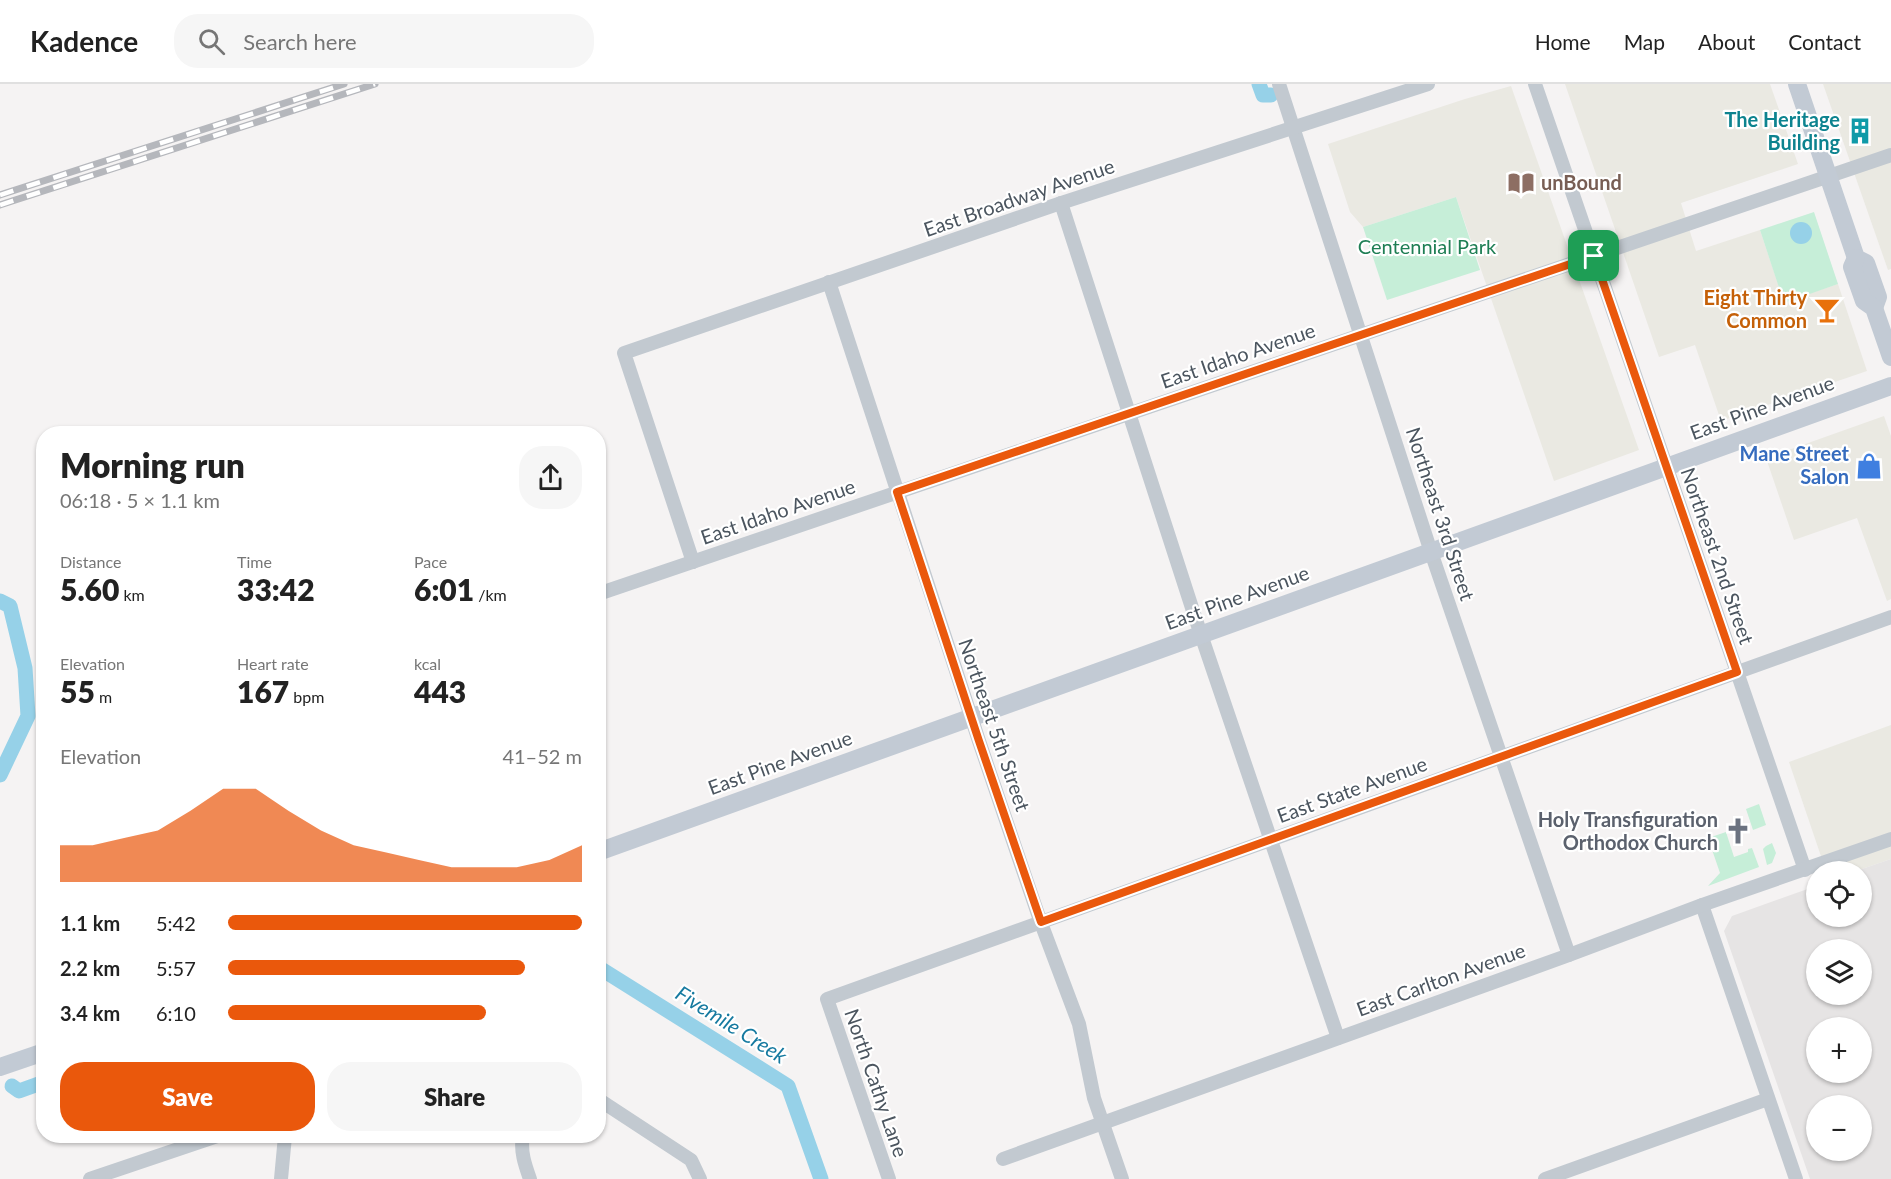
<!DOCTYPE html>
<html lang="en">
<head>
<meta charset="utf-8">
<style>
  body { margin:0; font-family:Lato,sans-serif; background:#f6f6f6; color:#222; height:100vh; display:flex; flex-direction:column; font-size:22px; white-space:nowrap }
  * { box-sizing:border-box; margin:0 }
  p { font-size:20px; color:#767676 }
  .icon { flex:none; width:33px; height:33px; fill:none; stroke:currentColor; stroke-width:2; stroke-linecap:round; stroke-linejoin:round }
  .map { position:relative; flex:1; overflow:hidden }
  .drawer { position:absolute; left:36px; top:342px; width:570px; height:717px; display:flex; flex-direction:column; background:#fff; border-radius:24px; box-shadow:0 2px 4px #0004 }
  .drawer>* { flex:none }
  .buttons { position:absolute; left:1806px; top:777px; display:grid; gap:12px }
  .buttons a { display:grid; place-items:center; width:66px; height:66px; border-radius:50%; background:#fff; box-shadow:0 2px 4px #0004; font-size:30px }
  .pin { position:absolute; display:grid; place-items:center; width:51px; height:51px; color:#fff; margin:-26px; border-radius:12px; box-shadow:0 3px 9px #0006 }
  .round { display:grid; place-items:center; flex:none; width:63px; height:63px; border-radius:24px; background:#f6f6f6 }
  .overview { display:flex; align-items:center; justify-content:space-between; height:102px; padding:0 24px }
  h1 { font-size:33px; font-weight:800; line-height:45px }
  .stats { display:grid; grid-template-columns:repeat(3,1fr); gap:9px; height:102px; padding:6px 24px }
  .stats div { display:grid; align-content:center }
  .stats b { font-size:30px; font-weight:800 }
  .stats small { font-size:16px; font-weight:400 }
  .stats p { font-size:16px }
  .chart { height:168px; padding:12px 24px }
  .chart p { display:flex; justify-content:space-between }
  .chart svg { width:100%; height:108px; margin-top:6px; fill:#ea580c; opacity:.7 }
  .button { display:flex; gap:12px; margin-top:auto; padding:12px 24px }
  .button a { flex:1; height:69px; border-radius:24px; background:#ea580c; color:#fff; font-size:24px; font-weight:800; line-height:69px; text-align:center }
  .button a+a { background:#f6f6f6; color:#222 }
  ul { padding:0 24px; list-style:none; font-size:20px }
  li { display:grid; grid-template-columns:96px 72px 1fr; align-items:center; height:45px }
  li i { height:15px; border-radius:8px; background:#ea580c }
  header { display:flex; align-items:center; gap:36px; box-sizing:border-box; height:84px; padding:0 30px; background:#fff; border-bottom:2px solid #e0e0e0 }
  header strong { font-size:28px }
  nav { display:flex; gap:33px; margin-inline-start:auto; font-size:21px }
  .search { width:420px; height:54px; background:#f6f6f6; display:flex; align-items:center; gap:15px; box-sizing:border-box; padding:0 21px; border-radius:24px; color:#767676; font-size:22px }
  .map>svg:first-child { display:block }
  .commercial { fill:#eae9e2 }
  .education { fill:#e6e4e4; fill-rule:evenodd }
  .green { fill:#c6eed8 }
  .water { fill:#96d1e8 }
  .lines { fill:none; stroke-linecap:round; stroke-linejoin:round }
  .canal { stroke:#96d1e8; stroke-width:15 }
  .street { stroke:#c2c9d0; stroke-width:14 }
  .secondary { stroke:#c2cad4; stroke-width:18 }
  .rail-casing { stroke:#b5b7bc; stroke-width:7 }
  .rail { stroke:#fff; stroke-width:4.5; stroke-dasharray:14; stroke-linecap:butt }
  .route-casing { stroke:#fff; stroke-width:12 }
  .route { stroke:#ea580c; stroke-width:8 }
  .labels { text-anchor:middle; stroke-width:4.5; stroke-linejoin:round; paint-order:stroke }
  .culture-label { font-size:20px; font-weight:bold; fill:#0d838f; stroke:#fff; text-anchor:end }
  .education-label { font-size:20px; font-weight:bold; fill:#785e54; stroke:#fff; text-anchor:start }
  .street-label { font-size:20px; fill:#4b555f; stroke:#fff }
  .park-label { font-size:20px; fill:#1e7e54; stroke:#fff }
  .food-label { font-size:20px; font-weight:bold; fill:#c56008; stroke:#fff; text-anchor:end }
  .shop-label { font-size:20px; font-weight:bold; fill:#366cbe; stroke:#fff; text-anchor:end }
  .worship-label { font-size:20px; font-weight:bold; fill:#5b616d; stroke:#fff; text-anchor:end }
  .water-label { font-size:21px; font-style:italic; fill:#167aa0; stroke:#fff }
</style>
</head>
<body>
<header>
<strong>Kadence</strong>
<div class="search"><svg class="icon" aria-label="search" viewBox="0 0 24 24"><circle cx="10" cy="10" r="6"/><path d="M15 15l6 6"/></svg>Search here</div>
<nav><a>Home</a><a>Map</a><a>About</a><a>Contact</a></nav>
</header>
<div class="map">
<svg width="1891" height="1095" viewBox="0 0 1891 1095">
  <rect width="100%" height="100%" fill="#f5f3f3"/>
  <!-- commercial -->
  <g class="commercial">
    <path d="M1565 0H1770L1798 80 1681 119 1696 167 1760 146 1784 218 1838 200 1867 287 1721 337 1695 261 1659 273Z"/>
    <path d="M1823 0H1891V185L1888 186Z"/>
    <path d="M1511 2 1639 366 1554 397 1456 113 1363 143 1350 128 1328 60 1465 15Z"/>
    <path d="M1884 332 1891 352V515L1887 517 1857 434 1794 456 1766 374Z"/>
    <path d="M1891 641V775L1856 787H1826L1789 678Z"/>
  </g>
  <!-- education -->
  <path class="education" d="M1891 775V1095H1810L1724 847 1732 832 1816 802V832H1862V788L1856 787ZM1816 866H1862V910H1816ZM1816 944H1862V988H1816ZM1816 1022H1862V1066H1816Z"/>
  <!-- green -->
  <g class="green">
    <path d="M1456 113 1480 186 1387 216 1363 143Z"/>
    <path d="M1814 128 1838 200 1784 219 1760 146Z"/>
    <path d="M1759 720 1766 741 1753 746 1746 725Z"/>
    <path d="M1726 748 1734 773 1748 768V765L1752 764 1759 783 1708 802 1720 789 1708 754Z"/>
    <path d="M1772 759 1776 769 1772 779 1767 781 1763 765 1766 762Z"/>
  </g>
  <!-- water -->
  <circle class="water" cx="1801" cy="149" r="11"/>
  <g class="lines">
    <!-- canal -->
    <g class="canal">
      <path d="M1259 0 1263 11H1271"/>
      <path d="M0 517 10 522 25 584 28 632 0 691"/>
      <path d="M598 883 788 1002 821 1095"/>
      <path d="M12 1002 19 1007 44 998"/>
    </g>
    <!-- street -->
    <g class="street">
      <path d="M1279 0 1431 468 1569 871"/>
      <path d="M1535 0 1805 786"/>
      <path d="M1061 119 1194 530 1338 954"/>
      <path d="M829 198 979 657 1041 839 1079 940 1094 1014 1122 1095"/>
      <path d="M693 478 624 269 1061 119 1428 0"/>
      <path d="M598 510 1891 71"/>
      <path d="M1702 821 1796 1095"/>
      <path d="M598 1015 691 1076 700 1095"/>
      <path d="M523 1052C520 1067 525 1081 530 1095"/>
      <path d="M1003 1075 1569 871 1702 821 1891 755"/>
      <path d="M90 1095 217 1052"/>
      <path d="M281 1095 285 1052"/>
      <path d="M889 1095 827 915 1891 533"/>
      <path d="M1545 1095 1768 1015"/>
    </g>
    <!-- secondary -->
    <g class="secondary">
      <path d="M1797 0 1856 174 1866 179 1878 213 1874 224"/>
      <path d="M1856 174 1852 183 1864 217 1874 224 1891 273"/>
      <path d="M598 768 1891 302"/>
      <path d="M0 983 44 968"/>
    </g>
    <!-- rail casing -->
    <g class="rail-casing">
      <g id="rail">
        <path d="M0 111 344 0"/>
        <path d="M0 121 375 0"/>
      </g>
    </g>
    <!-- rail -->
    <use href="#rail" class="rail"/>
  </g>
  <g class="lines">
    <!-- route casing -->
    <g class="route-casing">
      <path id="route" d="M1594 172 1737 588 1041 838 979 657 897 408Z"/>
    </g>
    <!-- route -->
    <use href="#route" class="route"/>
  </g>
  <!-- icons -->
  <defs>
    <g id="building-bare" transform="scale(2.07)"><path d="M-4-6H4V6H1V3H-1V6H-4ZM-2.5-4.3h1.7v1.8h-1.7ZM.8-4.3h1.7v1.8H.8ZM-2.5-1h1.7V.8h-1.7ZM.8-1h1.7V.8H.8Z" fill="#0f9aa8" stroke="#fff" stroke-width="2.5" paint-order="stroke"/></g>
    <g id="library-bare" transform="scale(2.07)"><path d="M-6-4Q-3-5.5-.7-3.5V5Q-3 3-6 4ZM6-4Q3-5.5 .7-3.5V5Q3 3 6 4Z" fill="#8d6e63" stroke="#fff" stroke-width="2.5" paint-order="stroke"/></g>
    <g id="bar-bare" transform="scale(2.07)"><path d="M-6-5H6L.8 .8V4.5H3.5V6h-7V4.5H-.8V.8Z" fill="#e8710a" stroke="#fff" stroke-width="2.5" paint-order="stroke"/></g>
    <g id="shop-bare" transform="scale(2.07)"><path d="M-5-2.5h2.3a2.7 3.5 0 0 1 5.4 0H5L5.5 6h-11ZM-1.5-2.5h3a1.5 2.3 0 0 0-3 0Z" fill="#3f7fe0" stroke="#fff" stroke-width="2.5" paint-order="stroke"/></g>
    <g id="church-bare" transform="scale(2.07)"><path d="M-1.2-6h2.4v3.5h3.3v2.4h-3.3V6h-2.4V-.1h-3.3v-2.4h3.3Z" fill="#6b7280" stroke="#fff" stroke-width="2.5" paint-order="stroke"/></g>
  </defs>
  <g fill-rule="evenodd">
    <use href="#building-bare" x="1860" y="47"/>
    <use href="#library-bare" x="1521" y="99"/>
    <use href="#bar-bare" x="1827" y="226"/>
    <use href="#shop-bare" x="1869" y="382"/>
    <use href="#church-bare" x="1738" y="747"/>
  </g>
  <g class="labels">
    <!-- culture labels -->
    <g class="culture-label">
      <text x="1840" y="43">The Heritage<tspan x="1840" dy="23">Building</tspan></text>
    </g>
    <!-- education labels -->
    <g class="education-label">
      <text x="1541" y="106">unBound</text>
    </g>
    <!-- street labels -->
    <g class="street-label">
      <text transform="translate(1019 114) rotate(-19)" y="7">East Broadway Avenue</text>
      <text transform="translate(1238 272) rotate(-19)" y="7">East Idaho Avenue</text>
      <text transform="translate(1762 324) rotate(-20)" y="7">East Pine Avenue</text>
      <text transform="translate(778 428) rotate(-19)" y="7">East Idaho Avenue</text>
      <text transform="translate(1440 430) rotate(72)" y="7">Northeast 3rd Street</text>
      <text transform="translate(1717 472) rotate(71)" y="7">Northeast 2nd Street</text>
      <text transform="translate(1237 514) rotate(-20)" y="7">East Pine Avenue</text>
      <text transform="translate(994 641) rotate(71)" y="7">Northeast 5th Street</text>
      <text transform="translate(780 679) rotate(-20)" y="7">East Pine Avenue</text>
      <text transform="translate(1352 706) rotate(-20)" y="7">East State Avenue</text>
      <text transform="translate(1441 896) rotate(-20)" y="7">East Carlton Avenue</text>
      <text transform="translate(876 999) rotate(71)" y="7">North Cathy Lane</text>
    </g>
    <!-- park labels -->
    <g class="park-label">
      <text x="1427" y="170">Centennial Park</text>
    </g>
    <!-- food labels -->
    <g class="food-label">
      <text x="1807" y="221">Eight Thirty<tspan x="1807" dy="23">Common</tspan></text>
    </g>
    <!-- shop labels -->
    <g class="shop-label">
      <text x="1849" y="377">Mane Street<tspan x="1849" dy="23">Salon</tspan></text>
    </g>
    <!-- worship labels -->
    <g class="worship-label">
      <text x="1718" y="743">Holy Transfiguration<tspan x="1718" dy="23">Orthodox Church</tspan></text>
    </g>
    <!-- water labels -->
    <g class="water-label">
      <text transform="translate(731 941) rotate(32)" y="7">Fivemile Creek</text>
    </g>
  </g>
</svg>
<div class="buttons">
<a><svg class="icon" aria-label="locate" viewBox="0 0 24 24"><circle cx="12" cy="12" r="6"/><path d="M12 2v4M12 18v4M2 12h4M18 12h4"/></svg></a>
<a><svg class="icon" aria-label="layers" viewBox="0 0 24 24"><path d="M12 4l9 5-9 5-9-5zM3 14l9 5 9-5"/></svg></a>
<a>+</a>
<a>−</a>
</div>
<div class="pin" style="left:1594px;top:172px;background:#1e9e55"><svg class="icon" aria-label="arrive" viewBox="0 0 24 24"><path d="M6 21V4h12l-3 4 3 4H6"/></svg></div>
<section class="drawer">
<div class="overview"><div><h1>Morning run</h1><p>06:18 · 5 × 1.1 km</p></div><a class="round"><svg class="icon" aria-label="share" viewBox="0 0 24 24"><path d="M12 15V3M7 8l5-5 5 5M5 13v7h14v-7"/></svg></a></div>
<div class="stats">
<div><p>Distance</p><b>5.60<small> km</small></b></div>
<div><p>Time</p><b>33:42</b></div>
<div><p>Pace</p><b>6:01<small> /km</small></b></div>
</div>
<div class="stats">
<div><p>Elevation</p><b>55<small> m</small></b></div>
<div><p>Heart rate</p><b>167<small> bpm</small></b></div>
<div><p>kcal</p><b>443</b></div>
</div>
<div class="chart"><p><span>Elevation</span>41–52 m</p>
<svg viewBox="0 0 160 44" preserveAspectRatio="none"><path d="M0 44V29L10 29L20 26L30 23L40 15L50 6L60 6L70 15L80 23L90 29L100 32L110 35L120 38L130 38L140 38L150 35L160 29V44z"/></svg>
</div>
<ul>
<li><b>1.1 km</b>5:42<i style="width:100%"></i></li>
<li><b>2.2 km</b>5:57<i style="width:84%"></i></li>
<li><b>3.4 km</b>6:10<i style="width:73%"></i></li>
</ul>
<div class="button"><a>Save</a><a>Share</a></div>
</section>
</div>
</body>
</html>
